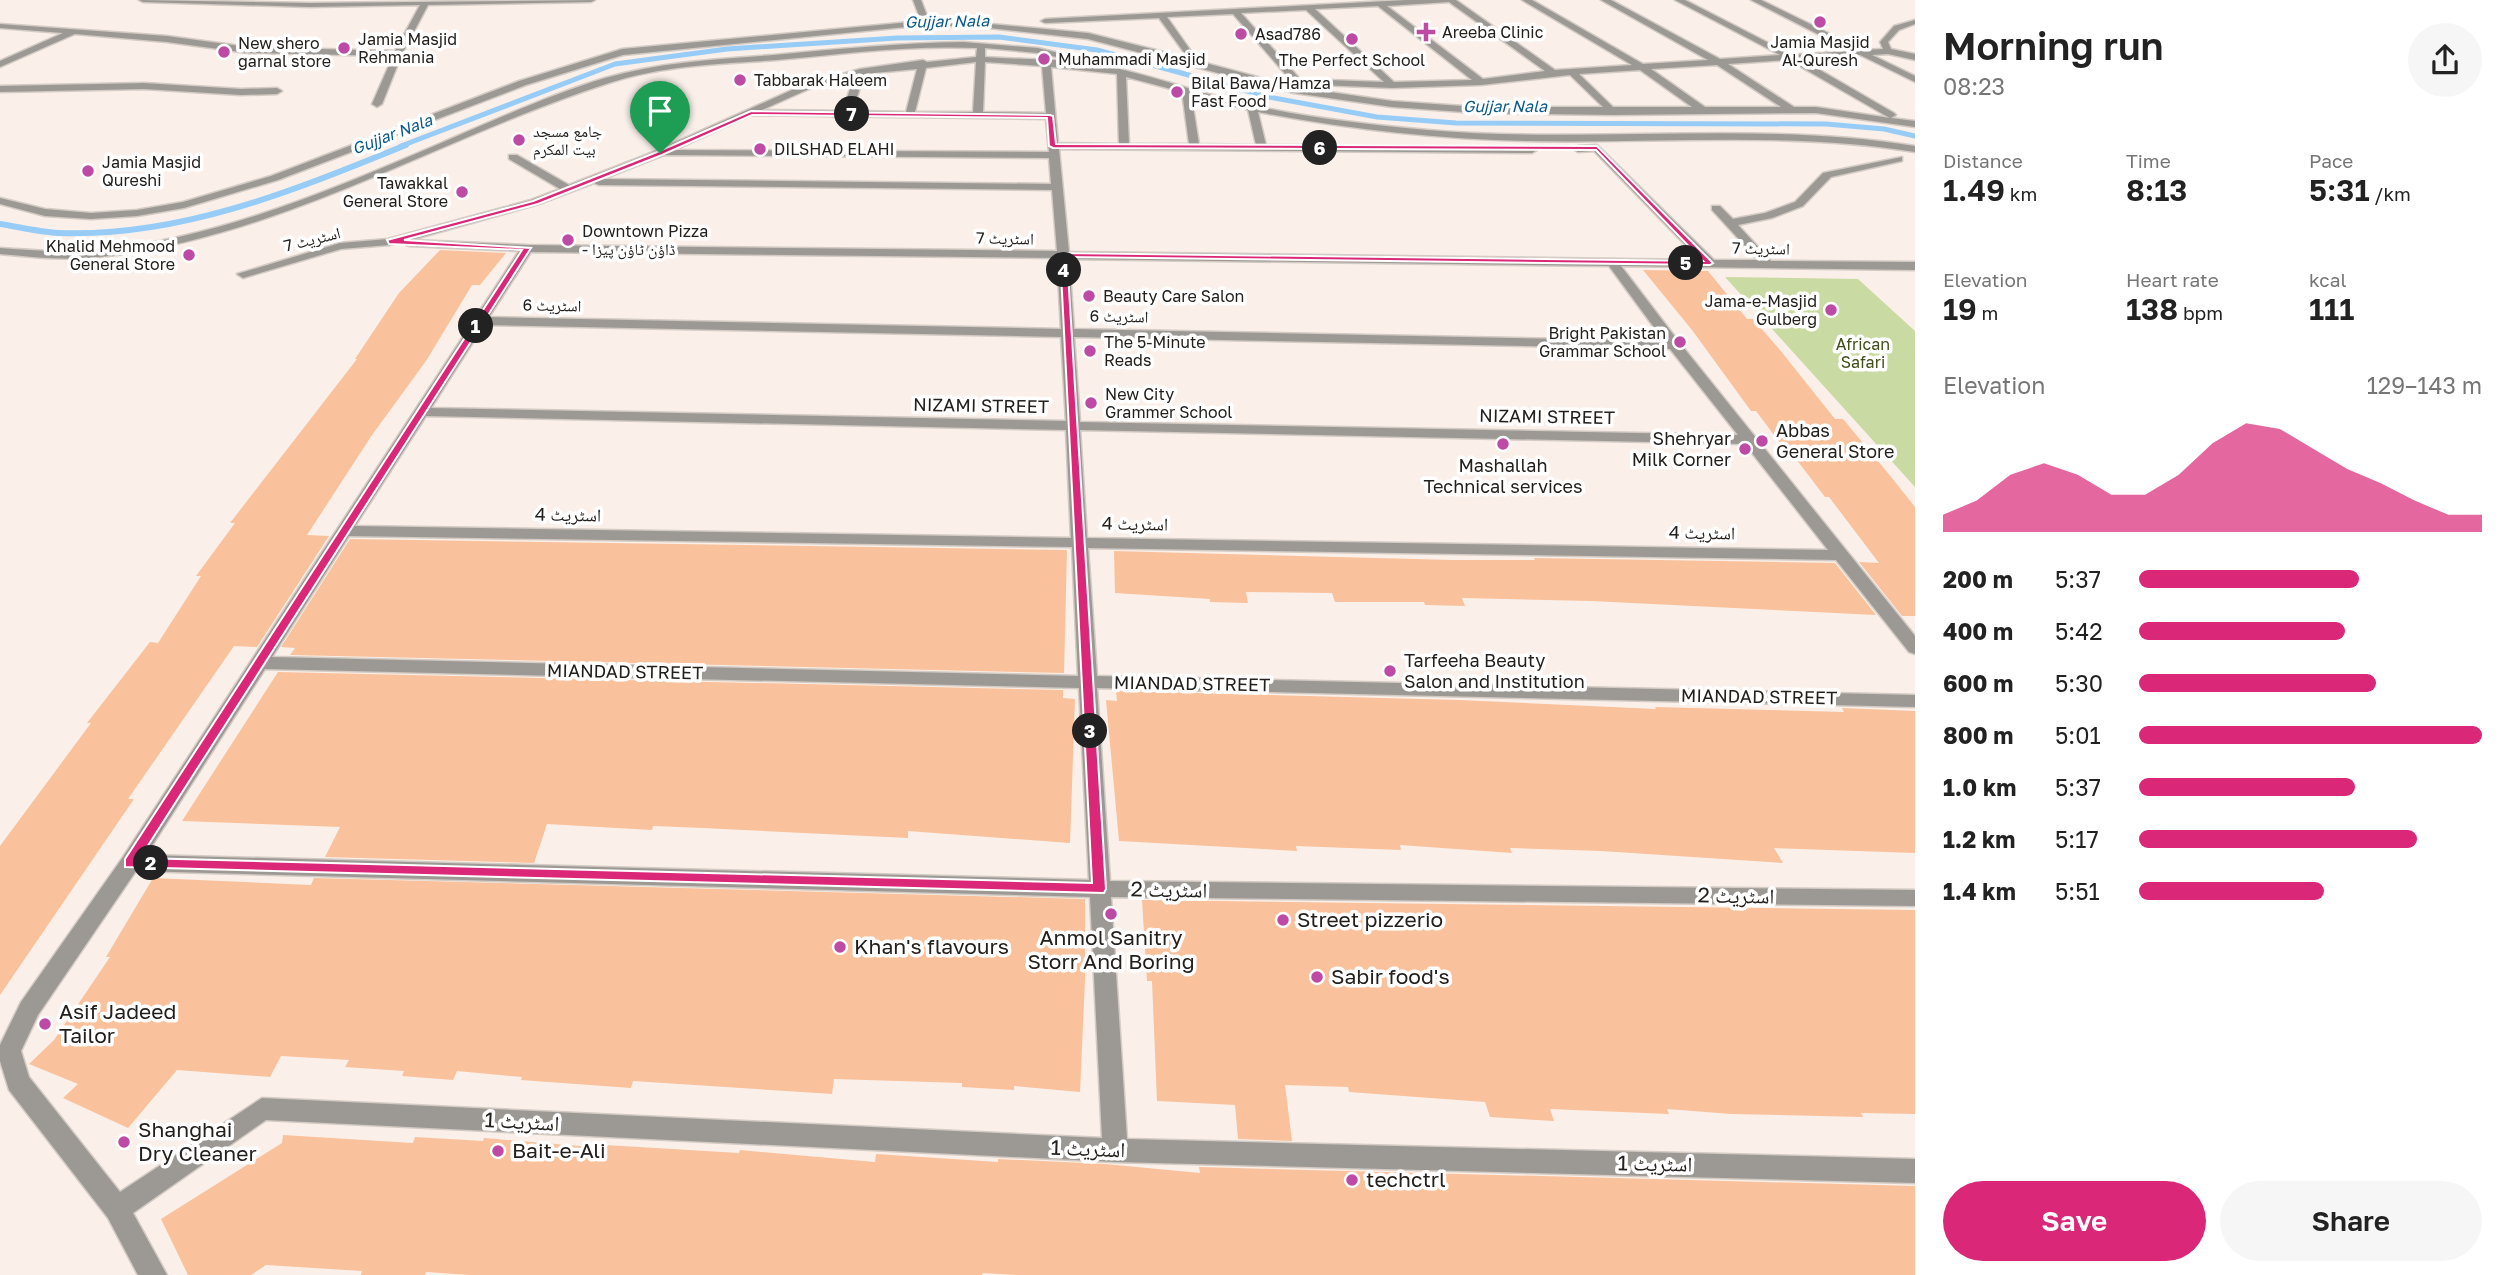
<!DOCTYPE html>
<html lang="en">
<head>
<meta charset="utf-8">
<style>
  body { margin:0; font-family:"Golos Text","Noto Naskh Arabic",sans-serif; background:#f6f6f6; color:#222; height:100vh; display:flex; flex-direction:column; font-size:26px; white-space:nowrap }
  * { box-sizing:border-box; margin:0 }
  p { font-size:23px; color:#767676 }
  .icon { flex:none; width:38px; height:38px; fill:none; stroke:currentColor; stroke-width:2; stroke-linecap:round; stroke-linejoin:round }
  .map { position:relative; flex:1; overflow:hidden }
  .side { display:flex; flex-direction:column; background:#fff; width:595px }
  .side>* { flex:none }
  .pin { position:absolute; display:grid; place-items:center; width:60px; height:60px; color:#fff; margin:-72px -30px; border-radius:50% 50% 50% 0; rotate:-45deg; box-shadow:0 0 7px #0007 }
  .pin .icon { rotate:45deg }
  .km { position:absolute; width:35px; height:35px; margin:-18px; border-radius:50%; background:#222; color:#fff; font-size:19px; line-height:35px; text-align:center }
  .round { display:grid; place-items:center; flex:none; width:74px; height:74px; border-radius:37px; background:#f6f6f6 }
  .summary { display:flex; align-items:center; justify-content:space-between; height:119px; padding:0 28px }
  h1 { font-size:38px; font-weight:600; line-height:52px }
  .figures { display:grid; grid-template-columns:repeat(3,1fr); gap:10px; height:119px; padding:7px 28px }
  .figures div { display:grid; align-content:center }
  .figures b { font-size:30px; font-weight:600 }
  .figures small { font-size:19px; font-weight:400 }
  .figures p { font-size:19px }
  .chart { height:196px; padding:14px 28px }
  .chart p { display:flex; justify-content:space-between }
  .chart svg { width:100%; height:126px; margin-top:7px; fill:#db2777; opacity:.7 }
  .cta { display:flex; gap:14px; margin-top:auto; padding:14px 28px }
  .cta a { flex:1; height:80px; border-radius:42px; background:#db2777; color:#fff; font-size:28px; font-weight:600; line-height:80px; text-align:center }
  .cta a+a { background:#f6f6f6; color:#222 }
  ul { padding:0 28px; list-style:none; font-size:23px }
  li { display:grid; grid-template-columns:112px 84px 1fr; align-items:center; height:52px }
  li i { height:18px; border-radius:9px; background:#db2777 }
  main { display:flex; flex:1; min-height:0 }
  .map>svg:first-child { display:block }
  .green { fill:#c9daa2 }
  .lines { fill:none; stroke-linecap:round; stroke-linejoin:round }
  .stream-far1 { stroke:#97ccf6; stroke-width:5 }
  .stream { stroke:#97ccf6; stroke-width:6 }
  .building { fill:#f9c19c }
  .minor-casing { stroke:#d3cbc4; stroke-width:3 }
  .minor { fill:#9c9995; fill-rule:evenodd }
  .route { fill:#db2777; stroke:#fff; stroke-width:2; fill-rule:evenodd }
  .poi-dot { fill:#bd4ba5; stroke:#fff; stroke-width:2.5 }
  .labels { text-anchor:middle; stroke-width:7; stroke-linejoin:round; paint-order:stroke }
  .far-water-label { font-size:16px; font-style:italic; fill:#09598a; stroke:#fff }
  .far-poi-label { font-size:16px; fill:#23201d; stroke:#fff; text-anchor:start }
  .far-street-label { font-size:16px; fill:#23201d; stroke:#fff }
  .far-park-label { font-size:16px; fill:#424f18; stroke:#fff }
  .street-label { font-size:18px; fill:#23201d; stroke:#fff }
  .poi-label { font-size:18px; fill:#23201d; stroke:#fff; text-anchor:start }
  .near-street-label { font-size:21px; fill:#23201d; stroke:#fff }
  .near-poi-label { font-size:21px; fill:#23201d; stroke:#fff; text-anchor:start }
</style>
</head>
<body>
<main>
<div class="map">
<svg width="1915" height="1275" viewBox="0 0 1915 1275">
  <rect width="100%" height="100%" fill="#faf0e9"/>
  <!-- green -->
  <path class="green" d="M1725 277 1858 279 1915 331V487Z"/>
  <g class="lines">
    <!-- stream-far1 -->
    <path class="stream-far1" d="M401 146 615 64 727 49 897 38 999 37 1097 50 1269 97 1377 117 1456 123 1826 124 1884 129 1915 136"/>
    <!-- stream -->
    <path class="stream" d="M0 224C19 227 39 232 58 233 180 238 295 190 406 145"/>
  </g>
  <!-- building -->
  <g class="building">
    <path d="M440 250 506 253 480 285H472L426 361 372 435 307 535 329 536 257 647 234 646 128 799H134L0 995V846L91 723H87L150 642 158 643 201 576H196L235 523H230L357 359H355L399 293Z"/>
    <path d="M1643 270 1708 271 1747 319H1753L1780 350 1835 419H1843L1892 478 1915 507V616H1902L1859 562 1879 563 1829 497H1825L1790 451H1786L1756 411H1751L1692 330Z"/>
    <path d="M350 539 1067 550 1064 673 290 655 295 648 281 647Z"/>
    <path d="M1114 551 1453 560H1535L1534 558 1835 563 1876 615 1591 601 1462 598 1465 606 1425 605 1424 602H1335L1332 593 1246 592 1248 603 1210 602V599L1115 593Z"/>
    <path d="M278 672 1063 690V698L1075 699 1070 843 908 831V838L703 828 653 826 652 830 547 824 534 863 325 857 340 827 182 821Z"/>
    <path d="M1116 691 1459 700 1656 709 1655 707 1844 712 1842 708 1915 711V853L1774 848 1783 863 1601 851 1510 848 1512 853 1400 845 1401 850 1296 846 1297 851 1119 841 1106 700 1117 701Z"/>
    <path d="M153 878 311 885 314 878 1085 899V979L1080 1092 1014 1086V1090L962 1087V1083L834 1079 832 1094 633 1081 631 1088 521 1080 522 1077 457 1071 453 1080 402 1076 404 1071 345 1067 349 1060 281 1056 270 1077 177 1070 128 1128 63 1098 78 1084 29 1064 54 1040 110 957H106Z"/>
    <path d="M1142 900 1915 910V1114L1861 1113 1863 1117 1731 1114 1667 1109 1669 1114 1550 1109 1554 1121 1490 1117 1485 1102 1349 1092 1348 1087 1285 1085 1292 1141 1238 1139 1235 1105 1157 1101 1152 981H1147Z"/>
    <path d="M283 1135 413 1143 415 1137 483 1141 484 1138 604 1148 605 1145 739 1153 740 1150 875 1162 876 1154 998 1162V1159L1105 1164 1200 1173 1199 1167 1915 1186V1275H1017L983 1273 982 1275H471L426 1272 425 1275H361L362 1271 266 1265 251 1275H188L161 1219 282 1143Z"/>
  </g>
  <g class="lines">
    <!-- minor casing -->
    <g class="minor-casing">
      <g id="minor">
        <path d="M139 0 310 3 595 0 591 2 428 5 402 54 382 104 377 107 372 104 393 56 248 53 167 42 75 34 0 67V61L63 33 0 28V24L167 36 248 47 395 51 420 5 310 7 143 2Z"/>
        <path d="M913 0H921L929 21 980 23 1088 33 1188 58 1159 18 1045 23 1041 21 1045 19 1406 0H1456L1555 70 1632 65 1522 0H1532L1643 64 1708 60 1601 0H1611L1720 59 1780 55 1675 0H1685L1792 55 1851 51 1751 0H1761L1863 50 1883 49 1880 42 1894 26 1915 20V24L1899 30 1888 42 1891 49 1915 54V60L1888 54 1872 55 1915 76V82L1860 55 1801 59 1894 113 1896 115 1891 118 1915 121V127L1816 113 1613 115 1477 113 1392 107 1294 93 1088 39 980 27 926 25 623 55 526 85 278 180 184 208 137 216 91 219 45 216 0 204V198L45 209 91 213 137 210 183 202 271 176 519 81 622 49 921 21ZM1449 2 1545 71 1483 79 1387 6ZM1378 6 1472 80 1394 82 1315 9ZM1306 10 1384 82 1300 79 1241 13ZM1233 14 1294 84 1392 88 1481 85 1570 75 1603 107H1477L1392 101 1295 87 1198 61 1167 17ZM1789 60 1888 117 1890 118 1816 107H1794L1728 64ZM1717 65 1781 107H1705L1651 69ZM1640 70 1692 107H1613L1579 74Z"/>
        <path d="M963 42 1038 48 1079 58 1075 61 1038 53 985 48V57C1024 60 1068 58 1107 66 1157 77 1205 95 1255 106 1311 118 1371 125 1428 130 1589 144 1756 120 1915 146V152C1788 131 1656 144 1527 141 1437 139 1346 129 1258 112L1266 145 1532 147 1537 150 1532 153 1059 149 1069 252 1700 260 1594 151 1578 152 1573 149 1578 146 1597 145 1714 260H1758L1712 210V206H1720L1733 219 1765 213 1795 202 1823 173 1902 157V161L1831 177 1803 206 1772 218 1738 225 1771 261 1915 262V270L1621 266 1679 342 1915 636V654L1909 652 1836 560 1088 548 1097 676 1915 695V707L1097 688 1110 881 1915 890V906L1111 897 1127 1139 1915 1159V1183L1115 1162 266 1120 133 1213 167 1275H138L108 1218 9 1090 0 1061V1045L21 1002 123 857 519 251 410 246 406 245V241L389 245 341 249 243 278 237 274 340 243 388 239 531 200 560 189 509 159V155H517L569 185 656 151 803 85 860 69 923 60 927 62 976 57 977 48C910 45 843 54 777 60 721 64 663 65 609 83 438 138 283 237 100 257 67 261 33 257 0 254V248C33 250 67 254 101 250 223 237 336 188 448 140 499 118 552 94 605 78 660 62 717 59 773 55 837 49 900 43 963 42ZM976 62 973 112H915L926 68ZM985 62 1042 66 1046 113 983 112ZM1051 67 1117 74 1119 144 1058 143ZM917 69 906 112 853 111 864 74ZM854 76 843 111 762 110 809 89ZM1126 77 1182 92 1189 144H1129ZM1191 94 1248 110 1256 145 1199 144ZM751 115 1046 119 1049 152 675 150ZM664 155 1049 158 1051 184 603 179ZM594 183 599 185 1052 190 1057 251 527 245 411 240 539 204ZM531 252 1057 258 1061 329 489 317ZM1069 259 1609 266 1664 341 1074 329ZM484 325 1061 337 1066 421 431 408ZM1074 337 1670 349 1738 435 1080 422ZM426 416 1066 430 1071 538 355 526ZM1080 430 1745 444 1828 550 1087 538ZM349 536 1072 547 1078 676 272 657ZM265 669 1079 688 1089 880 146 855ZM136 871 1090 897 1102 1138 262 1098 120 1192 29 1077 21 1051 38 1015Z"/>
        <path d="M144 83 241 89 277 88 282 91 277 94 241 95 144 89 0 92V86Z"/>
      </g>
    </g>
    <!-- minor -->
    <use href="#minor" class="minor"/>
  </g>
  <!-- route -->
  <path class="route" d="M751 111 1050 115 1053 116 1056 144 1597 146 1713 263 1710 265 1067 257 1106 889 1104 893 125 867V859L522 250 389 244 387 240 533 201 657 152ZM752 115 1047 118 1049 146 1053 148 1596 150 1703 261 1060 253 1092 883 140 858 531 248 404 240 538 204 662 155Z"/>
  <!-- markers -->
  <g class="poi-dot">
    <circle cx="1820" cy="22" r="7"/>
    <path d="M1422.5 21.5h7v7h7v7h-7v7h-7v-7h-7v-7h7z"/>
    <circle cx="1241" cy="34" r="7"/>
    <circle cx="1352" cy="39" r="7"/>
    <circle cx="344" cy="48" r="7"/>
    <circle cx="224" cy="52" r="7"/>
    <circle cx="1044" cy="59" r="7"/>
    <circle cx="740" cy="80" r="7"/>
    <circle cx="1177" cy="92" r="7"/>
    <circle cx="519" cy="140" r="7"/>
    <circle cx="760" cy="149" r="7"/>
    <circle cx="88" cy="171" r="7"/>
    <circle cx="462" cy="192" r="7"/>
    <circle cx="568" cy="240" r="7"/>
    <circle cx="189" cy="255" r="7"/>
    <circle cx="1089" cy="296" r="7"/>
    <circle cx="1831" cy="310" r="7"/>
    <circle cx="1680" cy="342" r="7"/>
    <circle cx="1090" cy="351" r="7"/>
    <circle cx="1091" cy="403" r="7"/>
    <circle cx="1762" cy="441" r="7"/>
    <circle cx="1503" cy="444" r="7"/>
    <circle cx="1745" cy="449" r="7"/>
    <circle cx="1390" cy="671" r="7"/>
    <circle cx="1111" cy="914" r="7"/>
    <circle cx="1283" cy="920" r="7"/>
    <circle cx="840" cy="947" r="7"/>
    <circle cx="1317" cy="977" r="7"/>
    <circle cx="45" cy="1024" r="7"/>
    <circle cx="124" cy="1142" r="7"/>
    <circle cx="498" cy="1151" r="7"/>
    <circle cx="1352" cy="1180" r="7"/>
  </g>
  <g class="labels">
    <!-- far-water labels -->
    <g class="far-water-label">
      <text transform="translate(947 21) rotate(-1)" y="6">Gujjar Nala</text>
      <text x="1505" y="112">Gujjar Nala</text>
      <text transform="translate(392 134) rotate(-21)" y="6">Gujjar Nala</text>
    </g>
    <!-- far-poi labels -->
    <g class="far-poi-label">
      <text x="1442" y="38">Areeba Clinic</text>
      <text x="1255" y="40">Asad786</text>
      <text x="358" y="45">Jamia Masjid<tspan x="358" dy="18">Rehmania</tspan></text>
      <text x="1820" y="48" text-anchor="middle">Jamia Masjid<tspan x="1820" dy="18">Al-Quresh</tspan></text>
      <text x="238" y="49">New shero<tspan x="238" dy="18">garnal store</tspan></text>
      <text x="1058" y="65">Muhammadi Masjid</text>
      <text x="1352" y="66" text-anchor="middle">The Perfect School</text>
      <text x="754" y="86">Tabbarak Haleem</text>
      <text x="1191" y="89">Bilal Bawa/Hamza<tspan x="1191" dy="18">Fast Food</tspan></text>
      <text x="533" y="137">جامع مسجد<tspan x="533" dy="18">بیت المکرم</tspan></text>
      <text x="774" y="155">DILSHAD ELAHI</text>
      <text x="102" y="168">Jamia Masjid<tspan x="102" dy="18">Qureshi</tspan></text>
      <text x="448" y="189" text-anchor="end">Tawakkal<tspan x="448" dy="18">General Store</tspan></text>
      <text x="582" y="237">Downtown Pizza<tspan x="582" dy="18">- ڈاؤن ٹاؤن پیزا</tspan></text>
      <text x="175" y="252" text-anchor="end">Khalid Mehmood<tspan x="175" dy="18">General Store</tspan></text>
      <text x="1103" y="302">Beauty Care Salon</text>
      <text x="1817" y="307" text-anchor="end">Jama-e-Masjid<tspan x="1817" dy="18">Gulberg</tspan></text>
      <text x="1666" y="339" text-anchor="end">Bright Pakistan<tspan x="1666" dy="18">Grammar School</tspan></text>
      <text x="1104" y="348">The 5-Minute<tspan x="1104" dy="18">Reads</tspan></text>
      <text x="1105" y="400">New City<tspan x="1105" dy="18">Grammer School</tspan></text>
    </g>
    <!-- far-street labels -->
    <g class="far-street-label">
      <text transform="translate(1005 238) rotate(1)" y="6">اسٹریٹ 7</text>
      <text transform="translate(312 239) rotate(-14)" y="6">اسٹریٹ 7</text>
      <text transform="translate(1761 248) rotate(1)" y="6">اسٹریٹ 7</text>
      <text transform="translate(552 305) rotate(1)" y="6">اسٹریٹ 6</text>
      <text transform="translate(1119 316) rotate(1)" y="6">اسٹریٹ 6</text>
    </g>
    <!-- far-park labels -->
    <g class="far-park-label">
      <text x="1863" y="350">African<tspan x="1863" dy="18">Safari</tspan></text>
    </g>
    <!-- street labels -->
    <g class="street-label">
      <text transform="translate(981 406) rotate(1)" y="6">NIZAMI STREET</text>
      <text transform="translate(1547 417) rotate(1)" y="6">NIZAMI STREET</text>
      <text transform="translate(568 515) rotate(1)" y="6">اسٹریٹ 4</text>
      <text transform="translate(1135 524) rotate(1)" y="6">اسٹریٹ 4</text>
      <text transform="translate(1702 533) rotate(1)" y="6">اسٹریٹ 4</text>
      <text transform="translate(625 672) rotate(1)" y="6">MIANDAD STREET</text>
      <text transform="translate(1192 684) rotate(1)" y="6">MIANDAD STREET</text>
      <text transform="translate(1759 697) rotate(1)" y="6">MIANDAD STREET</text>
    </g>
    <!-- poi labels -->
    <g class="poi-label">
      <text x="1776" y="437">Abbas<tspan x="1776" dy="21">General Store</tspan></text>
      <text x="1731" y="445" text-anchor="end">Shehryar<tspan x="1731" dy="21">Milk Corner</tspan></text>
      <text x="1503" y="472" text-anchor="middle">Mashallah<tspan x="1503" dy="21">Technical services</tspan></text>
      <text x="1404" y="667">Tarfeeha Beauty<tspan x="1404" dy="21">Salon and Institution</tspan></text>
    </g>
    <!-- near-street labels -->
    <g class="near-street-label">
      <text transform="translate(1169 890) rotate(1)" y="7">اسٹریٹ 2</text>
      <text transform="translate(1736 896) rotate(1)" y="7">اسٹریٹ 2</text>
      <text transform="translate(522 1122) rotate(3)" y="7">اسٹریٹ 1</text>
      <text transform="translate(1088 1149) rotate(2)" y="7">اسٹریٹ 1</text>
      <text transform="translate(1655 1164) rotate(1)" y="7">اسٹریٹ 1</text>
    </g>
    <!-- near-poi labels -->
    <g class="near-poi-label">
      <text x="1297" y="927">Street pizzerio</text>
      <text x="1111" y="945" text-anchor="middle">Anmol Sanitry<tspan x="1111" dy="24">Storr And Boring</tspan></text>
      <text x="854" y="954">Khan's flavours</text>
      <text x="1331" y="984">Sabir food's</text>
      <text x="59" y="1019">Asif Jadeed<tspan x="59" dy="24">Tailor</tspan></text>
      <text x="138" y="1137">Shanghai<tspan x="138" dy="24">Dry Cleaner</tspan></text>
      <text x="512" y="1158">Bait-e-Ali</text>
      <text x="1366" y="1187">techctrl</text>
    </g>
  </g>
</svg>
<div class="pin" style="left:660px;top:153px;background:#1e9e55"><svg class="icon" aria-label="arrive" viewBox="0 0 24 24"><path d="M6 21V4h12l-3 4 3 4H6"/></svg></div>
<b class="km" style="left:476px;top:326px">1</b>
<b class="km" style="left:151px;top:863px">2</b>
<b class="km" style="left:1090px;top:731px">3</b>
<b class="km" style="left:1064px;top:270px">4</b>
<b class="km" style="left:1686px;top:263px">5</b>
<b class="km" style="left:1320px;top:148px">6</b>
<b class="km" style="left:852px;top:114px">7</b>
</div>
<section class="side">
<div class="summary"><div><h1>Morning run</h1><p>08:23</p></div><a class="round"><svg class="icon" aria-label="share" viewBox="0 0 24 24"><path d="M12 15V3M7 8l5-5 5 5M5 13v7h14v-7"/></svg></a></div>
<div class="figures">
<div><p>Distance</p><b>1.49<small> km</small></b></div>
<div><p>Time</p><b>8:13</b></div>
<div><p>Pace</p><b>5:31<small> /km</small></b></div>
</div>
<div class="figures">
<div><p>Elevation</p><b>19<small> m</small></b></div>
<div><p>Heart rate</p><b>138<small> bpm</small></b></div>
<div><p>kcal</p><b>111</b></div>
</div>
<div class="chart"><p><span>Elevation</span>129–143 m</p>
<svg viewBox="0 0 160 44" preserveAspectRatio="none"><path d="M0 44V38L10 33L20 24L30 20L40 24L50 31L60 31L70 24L80 13L90 6L100 8L110 15L120 22L130 27L140 33L150 38L160 38V44z"/></svg>
</div>
<ul>
<li><b>200 m</b>5:37<i style="width:64%"></i></li>
<li><b>400 m</b>5:42<i style="width:60%"></i></li>
<li><b>600 m</b>5:30<i style="width:69%"></i></li>
<li><b>800 m</b>5:01<i style="width:100%"></i></li>
<li><b>1.0 km</b>5:37<i style="width:63%"></i></li>
<li><b>1.2 km</b>5:17<i style="width:81%"></i></li>
<li><b>1.4 km</b>5:51<i style="width:54%"></i></li>
</ul>
<div class="cta"><a>Save</a><a>Share</a></div>
</section>
</main>
</body>
</html>
